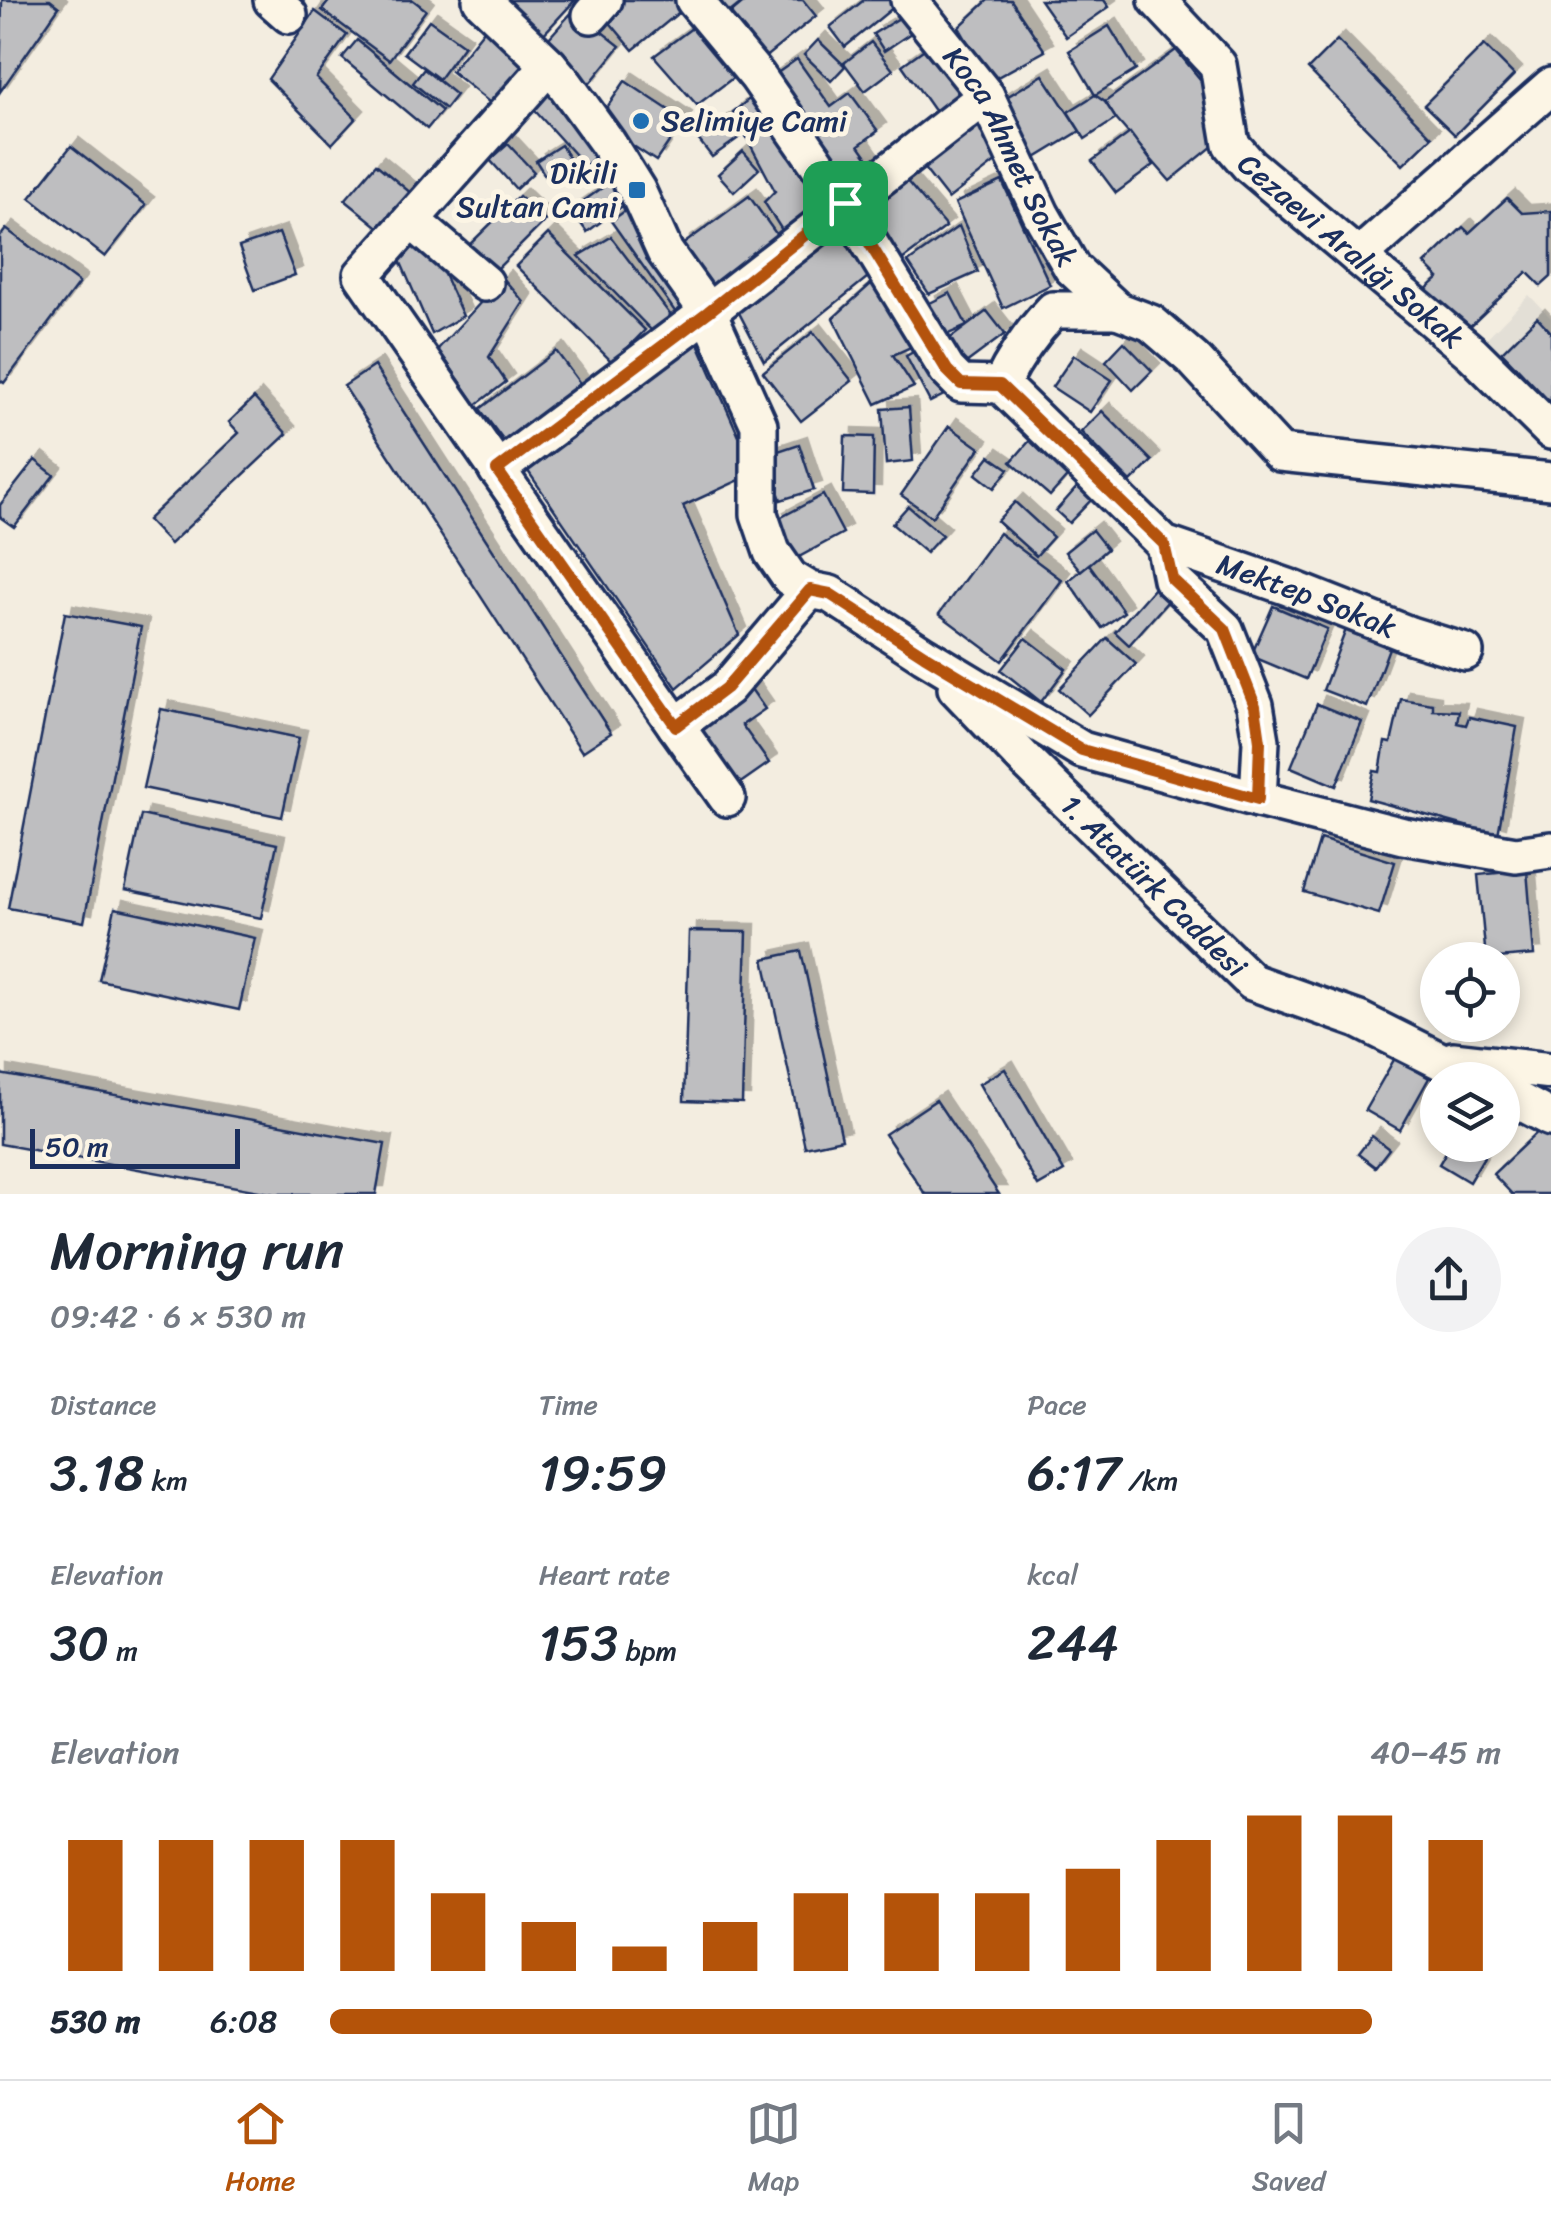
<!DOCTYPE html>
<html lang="en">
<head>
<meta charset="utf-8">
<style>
  body { margin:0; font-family:Sriracha,sans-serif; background:#f2f2f3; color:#1f2937; height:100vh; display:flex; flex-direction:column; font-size:38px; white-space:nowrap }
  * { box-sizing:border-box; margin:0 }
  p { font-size:32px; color:#747a83 }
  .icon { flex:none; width:55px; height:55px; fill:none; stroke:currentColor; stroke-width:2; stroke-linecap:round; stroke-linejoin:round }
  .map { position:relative; height:1194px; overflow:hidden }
  .sheet { display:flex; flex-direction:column; background:#fff; flex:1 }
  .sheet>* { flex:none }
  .buttons { position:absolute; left:1420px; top:942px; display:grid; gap:20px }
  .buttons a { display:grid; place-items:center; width:100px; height:100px; border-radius:50%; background:#fff; box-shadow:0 5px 15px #0003; font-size:50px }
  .scale { position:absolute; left:30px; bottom:25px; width:210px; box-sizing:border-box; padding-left:10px; border:5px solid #1b2f5e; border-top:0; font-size:28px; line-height:35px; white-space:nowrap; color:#1b2f5e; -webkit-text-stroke:8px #fcf5e5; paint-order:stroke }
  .pin { position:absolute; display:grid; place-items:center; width:85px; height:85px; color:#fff; margin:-42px; border-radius:20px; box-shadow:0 5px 15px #0006 }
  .round { display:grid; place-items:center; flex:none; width:105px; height:105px; border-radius:52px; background:#f2f2f3 }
  .overview { display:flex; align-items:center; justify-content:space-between; height:170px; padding:0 50px }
  h1 { font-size:55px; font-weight:600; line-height:75px }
  .metrics { display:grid; grid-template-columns:repeat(3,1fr); gap:15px; height:170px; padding:10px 50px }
  .metrics div { display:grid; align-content:center }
  .metrics b { font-size:50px; font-weight:600 }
  .metrics small { font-size:28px; font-weight:400 }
  .metrics p { font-size:28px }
  .chart { height:280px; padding:20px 50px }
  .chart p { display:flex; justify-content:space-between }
  .chart svg { width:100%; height:180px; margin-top:10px; stroke:#b45309; stroke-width:6 }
  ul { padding:0 50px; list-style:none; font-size:32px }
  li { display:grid; grid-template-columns:160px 120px 1fr; align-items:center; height:75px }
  li i { height:25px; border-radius:12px; background:#b45309 }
  .menu { display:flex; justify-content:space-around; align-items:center; height:140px; border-top:2px solid #e0e1e3; background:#fff; font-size:28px; color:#747a83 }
  .menu a { display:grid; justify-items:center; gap:5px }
  .menu .active { color:#b45309 }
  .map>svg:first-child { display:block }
  .built { fill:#e3dfd6 }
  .building { fill:#bebec0; stroke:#1b2f5e; stroke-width:2.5; filter:url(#shadow) }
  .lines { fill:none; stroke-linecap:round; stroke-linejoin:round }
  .minor-casing { stroke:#1b2f5e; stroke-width:42 }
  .minor { stroke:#fcf5e5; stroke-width:35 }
  .route-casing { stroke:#fff; stroke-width:20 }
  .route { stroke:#b45309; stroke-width:12 }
  .poi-dot { fill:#1f6fb2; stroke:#fcf5e5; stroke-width:4 }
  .labels { text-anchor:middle; stroke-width:10; stroke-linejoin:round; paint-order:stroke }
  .poi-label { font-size:30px; fill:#1b2f5e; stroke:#fcf5e5; text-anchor:start }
  .street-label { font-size:30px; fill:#1b2f5e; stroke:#fcf5e5 }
</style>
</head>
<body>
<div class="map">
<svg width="1551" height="1194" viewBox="0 0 1551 1194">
  <defs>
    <filter id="shadow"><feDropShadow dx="8" dy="-8" stdDeviation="0" flood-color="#0004"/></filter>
  </defs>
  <rect width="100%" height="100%" fill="#f3ede0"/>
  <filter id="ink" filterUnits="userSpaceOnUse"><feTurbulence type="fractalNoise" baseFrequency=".01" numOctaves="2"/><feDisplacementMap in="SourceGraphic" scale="20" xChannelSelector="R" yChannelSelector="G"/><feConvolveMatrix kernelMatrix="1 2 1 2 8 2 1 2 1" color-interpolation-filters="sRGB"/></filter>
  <g filter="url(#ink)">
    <!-- built -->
    <path class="built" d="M1529 295 1551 318V431L1472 353Z"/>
    <!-- building -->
    <g class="building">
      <path d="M2 0H50L59 7 0 92Z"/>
      <path d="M330 0H413L426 10 389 60 322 10Z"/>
      <path d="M501 0H575L541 37Z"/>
      <path d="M614 0H684L688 5 633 50 602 13Z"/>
      <path d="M711 0H745L724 17Z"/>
      <path d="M747 0H803L816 16 758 63 723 20Z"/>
      <path d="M864 0H890L895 6 845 47 830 27Z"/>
      <path d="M988 0H1011L1045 51 990 81 959 27Z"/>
      <path d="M1040 0H1104L1109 7 1066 37Z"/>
      <path d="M574 10 620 46 587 87 540 48Z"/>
      <path d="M315 11 347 35 316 78 356 118 332 144 268 79Z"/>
      <path d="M901 17 911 33 884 51 873 34Z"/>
      <path d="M429 20 464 45 439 79 404 53Z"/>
      <path d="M700 22 738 74 697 105 654 56Z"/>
      <path d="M488 25 532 61 495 107 451 71Z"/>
      <path d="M1109 26 1136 70 1095 95 1069 51Z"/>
      <path d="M357 40 442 111 427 129 342 58Z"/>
      <path d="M818 40 845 66 831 81 804 55Z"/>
      <path d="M1337 40 1432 137 1403 165 1308 69Z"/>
      <path d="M871 42 893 70 865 91 844 63Z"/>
      <path d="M930 45 966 95 937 115 902 65Z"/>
      <path d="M1484 45 1514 75 1455 135 1424 105Z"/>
      <path d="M1176 50 1219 102 1218 142 1170 181 1116 119 1105 102Z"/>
      <path d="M797 59 831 107 850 93 878 131 859 145 871 162 843 182 769 79Z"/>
      <path d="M424 69 456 95 445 109 413 83Z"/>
      <path d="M1043 75 1080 131 1034 159 1000 101Z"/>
      <path d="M625 81 684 120 656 161 597 122Z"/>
      <path d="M551 82 599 154 585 166 527 102Z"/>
      <path d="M759 91 831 202 785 235 764 202 775 191 733 112Z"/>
      <path d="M1095 95 1105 102 1116 119 1085 139 1068 112Z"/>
      <path d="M727 118 740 137 712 157 698 139Z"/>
      <path d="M982 119 1006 154 948 199 919 162Z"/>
      <path d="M1130 133 1154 165 1116 193 1092 161Z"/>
      <path d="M508 144 534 172 516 189 490 160Z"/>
      <path d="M561 145 571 162 546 177 536 161Z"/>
      <path d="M71 146 146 205 105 257 30 198Z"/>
      <path d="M743 151 759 169 734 192 718 174Z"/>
      <path d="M376 164 412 194 382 230 345 200Z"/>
      <path d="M900 173 946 227 902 260 855 205Z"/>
      <path d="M613 180 628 202 587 232 571 210Z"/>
      <path d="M1002 181 1050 285 1003 308 955 203Z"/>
      <path d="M519 196 545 221 490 276 464 250Z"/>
      <path d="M749 196 782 242 716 291 682 245Z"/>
      <path d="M1507 198 1522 213 1551 211V277L1541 286 1527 272 1464 332 1425 290 1439 278 1425 264 1463 227 1469 233Z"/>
      <path d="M629 208 694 300 676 313 611 221Z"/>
      <path d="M843 215 878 269 764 361 735 305Z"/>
      <path d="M959 226 978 272 929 294 908 262Z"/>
      <path d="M6 229 79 283 4 383 0 380V237Z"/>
      <path d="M279 233 295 275 255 290 239 247Z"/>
      <path d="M548 234 645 330 613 363 516 266Z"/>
      <path d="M426 235 463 316 432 334 395 249Z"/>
      <path d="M611 237 672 317 653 332 579 256Z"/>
      <path d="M881 275 906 310 892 314 911 347 893 355 914 387 876 404 833 318Z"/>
      <path d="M503 278 524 302 489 357 506 382 476 405 438 349Z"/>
      <path d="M950 293 967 326 944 336 928 304Z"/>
      <path d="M987 311 1005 334 966 363 948 340Z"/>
      <path d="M1537 317 1551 332V403L1502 352Z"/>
      <path d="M813 332 852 381 801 421 763 372Z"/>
      <path d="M694 334 755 473 683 506 739 635 677 688 519 458Z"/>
      <path d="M1124 342 1152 371 1133 390 1106 361Z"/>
      <path d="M926 345 950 392 930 402 906 356Z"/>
      <path d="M556 351 582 386 506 444 480 409Z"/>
      <path d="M1074 355 1112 380 1090 412 1052 387Z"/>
      <path d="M374 366 611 733 582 752 344 386Z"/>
      <path d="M254 398 287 434 170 544 147 520 239 433 229 422Z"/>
      <path d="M909 407 913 461 886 464 882 409Z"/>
      <path d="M1102 411 1152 461 1131 482 1081 432Z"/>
      <path d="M949 426 980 448 932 517 901 495Z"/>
      <path d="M845 436 874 437 873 494 843 493Z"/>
      <path d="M1033 437 1072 471 1050 496 1011 462Z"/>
      <path d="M799 444 814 490 781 500 766 455Z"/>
      <path d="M990 456 1009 469 994 488 976 474Z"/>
      <path d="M35 460 54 475 14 527 0 517V505Z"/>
      <path d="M1078 486 1092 499 1069 523 1056 511Z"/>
      <path d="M823 495 843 533 797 558 776 520Z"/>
      <path d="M1015 502 1053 537 1036 556 997 521Z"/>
      <path d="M908 506 942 535 926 553 892 524Z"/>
      <path d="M1092 530 1107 549 1081 571 1065 552Z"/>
      <path d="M999 533 1062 580 1002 661 939 614Z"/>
      <path d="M1089 564 1124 612 1102 628 1068 581Z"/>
      <path d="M1154 588 1168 601 1129 645 1115 632Z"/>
      <path d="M1273 606 1327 629 1306 679 1251 656Z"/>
      <path d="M65 613 141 627 84 922 8 908Z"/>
      <path d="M1348 624 1392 640 1367 707 1323 690Z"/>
      <path d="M1026 638 1066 669 1041 702 1001 670Z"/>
      <path d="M1107 638 1136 664 1088 715 1059 689Z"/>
      <path d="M749 686 765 709 742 725 769 763 739 784 697 723Z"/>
      <path d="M1401 699 1433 704V710L1459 711 1457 723 1466 725 1469 717 1517 727 1498 835 1368 799 1374 771 1380 772 1385 742 1391 743Z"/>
      <path d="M1317 704 1362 722 1336 786 1291 767Z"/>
      <path d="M161 709 299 738 282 817 143 788Z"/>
      <path d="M141 815 277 844 261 918 125 890Z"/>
      <path d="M1320 839 1395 862 1379 914 1304 892Z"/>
      <path d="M1527 870 1534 955 1486 959 1478 875Z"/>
      <path d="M115 908 255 938 239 1010 99 980Z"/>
      <path d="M689 931 747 932 742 1103 684 1101Z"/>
      <path d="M801 951 842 1139 805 1147 764 959Z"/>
      <path d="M1395 1058 1429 1078 1400 1130 1365 1110Z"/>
      <path d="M1005 1069 1064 1171 1038 1186 979 1084Z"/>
      <path d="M0 1074 385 1144 376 1194H275L0 1144Z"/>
      <path d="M936 1100 999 1194H925L885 1134Z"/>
      <path d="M1544 1126 1551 1133V1194H1512L1493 1174Z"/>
      <path d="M1372 1136 1389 1149 1375 1167 1358 1154Z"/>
      <path d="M1450 1145H1491L1469 1182 1439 1164Z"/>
    </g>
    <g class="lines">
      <!-- minor casing -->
      <g class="minor-casing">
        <g id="minor">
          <path d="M272 0 289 15"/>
          <path d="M481 0 549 65 565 84 607 142 637 190 665 252 708 312 759 425V514L772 552 790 578 810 590 830 594 924 655 1082 750 1258 799 1403 836 1516 855 1551 850"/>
          <path id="s1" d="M694 0 757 76 845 203 947 370 961 384 1001 385 1164 544 1288 587 1410 635 1465 652"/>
          <path id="s2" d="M909 0 986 96 1041 214 1072 268 1117 310 1151 323 1194 360 1280 453 1551 481"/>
          <path id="s3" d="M1157 0 1218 65 1231 144 1249 165 1472 353 1551 431"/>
          <path d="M591 15 604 0"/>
          <path d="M549 65 362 275 676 726 727 688 810 590"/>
          <path d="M411 220 485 283"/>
          <path d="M1358 257 1551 86"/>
          <path d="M1001 385C1015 356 1031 333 1053 310H1117"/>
          <path d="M497 470 708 312 986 96"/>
          <path d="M1164 544 1171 579 1225 629 1255 705 1261 741 1258 799"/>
          <path id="s4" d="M956 688 1026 761 1252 982 1359 1020 1479 1080"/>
          <path d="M676 726 727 798"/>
          <path d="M1453 1060 1551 1071"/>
          <path d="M1502 1092 1551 1118"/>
        </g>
      </g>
      <!-- minor -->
      <use href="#minor" class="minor"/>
    </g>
  </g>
  <g class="lines" filter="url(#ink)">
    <!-- route casing -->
    <g class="route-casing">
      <path id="route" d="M845 203 947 370 961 384 1000 385 1164 544 1172 579 1225 629 1255 706 1260 741 1258 799 1082 750 924 655 830 594 810 590 726 688 676 726 497 470 708 312Z"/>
    </g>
    <!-- route -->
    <use href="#route" class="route"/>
  </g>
  <!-- markers -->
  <g class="poi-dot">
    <circle cx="641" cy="121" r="10"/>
    <rect x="627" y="180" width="20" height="20" rx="5"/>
  </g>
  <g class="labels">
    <!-- poi labels -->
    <g class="poi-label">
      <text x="661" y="131">Selimiye Cami</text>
      <text x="617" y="183" text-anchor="end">Dikili<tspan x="617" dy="34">Sultan Cami</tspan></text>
    </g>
    <!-- street labels -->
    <g class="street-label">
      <text dy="10" stroke="none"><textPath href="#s2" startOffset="188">Koca Ahmet Sokak</textPath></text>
      <text dy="10" stroke="none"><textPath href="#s3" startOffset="330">Cezaevi Aralığı Sokak</textPath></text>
      <text dy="10" stroke="none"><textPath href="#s1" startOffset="888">Mektep Sokak</textPath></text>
      <text dy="10" stroke="none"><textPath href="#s4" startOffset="280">1. Atatürk Caddesi</textPath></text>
    </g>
  </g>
</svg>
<div class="buttons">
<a><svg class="icon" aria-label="locate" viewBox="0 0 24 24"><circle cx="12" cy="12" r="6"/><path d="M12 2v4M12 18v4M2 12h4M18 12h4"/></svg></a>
<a><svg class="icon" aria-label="layers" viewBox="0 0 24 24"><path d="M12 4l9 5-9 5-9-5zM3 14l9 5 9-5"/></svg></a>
</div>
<div class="scale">50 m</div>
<div class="pin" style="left:845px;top:203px;background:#1e9e55"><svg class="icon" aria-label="arrive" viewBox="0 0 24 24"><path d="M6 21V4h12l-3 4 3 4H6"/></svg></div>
</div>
<section class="sheet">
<div class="overview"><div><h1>Morning run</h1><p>09:42 · 6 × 530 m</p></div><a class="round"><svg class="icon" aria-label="share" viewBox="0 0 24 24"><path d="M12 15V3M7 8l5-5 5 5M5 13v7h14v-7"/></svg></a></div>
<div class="metrics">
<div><p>Distance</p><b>3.18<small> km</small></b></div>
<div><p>Time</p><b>19:59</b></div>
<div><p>Pace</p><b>6:17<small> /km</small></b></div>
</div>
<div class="metrics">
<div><p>Elevation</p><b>30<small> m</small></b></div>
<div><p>Heart rate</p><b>153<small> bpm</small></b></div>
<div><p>kcal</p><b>244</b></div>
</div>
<div class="chart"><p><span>Elevation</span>40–45 m</p>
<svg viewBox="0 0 160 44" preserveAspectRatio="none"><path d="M5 44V12M15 44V12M25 44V12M35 44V12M45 44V25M55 44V32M65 44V38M75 44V32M85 44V25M95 44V25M105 44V25M115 44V19M125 44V12M135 44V6M145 44V6M155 44V12"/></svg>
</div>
<ul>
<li><b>530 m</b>6:08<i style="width:89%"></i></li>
</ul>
</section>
<nav class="menu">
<a class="active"><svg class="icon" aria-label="home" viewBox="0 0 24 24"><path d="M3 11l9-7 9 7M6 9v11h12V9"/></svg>Home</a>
<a><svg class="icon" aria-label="map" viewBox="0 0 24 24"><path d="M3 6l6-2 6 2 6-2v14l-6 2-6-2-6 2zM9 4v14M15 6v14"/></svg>Map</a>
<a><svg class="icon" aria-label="saved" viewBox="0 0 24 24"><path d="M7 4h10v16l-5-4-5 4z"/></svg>Saved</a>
</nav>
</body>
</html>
